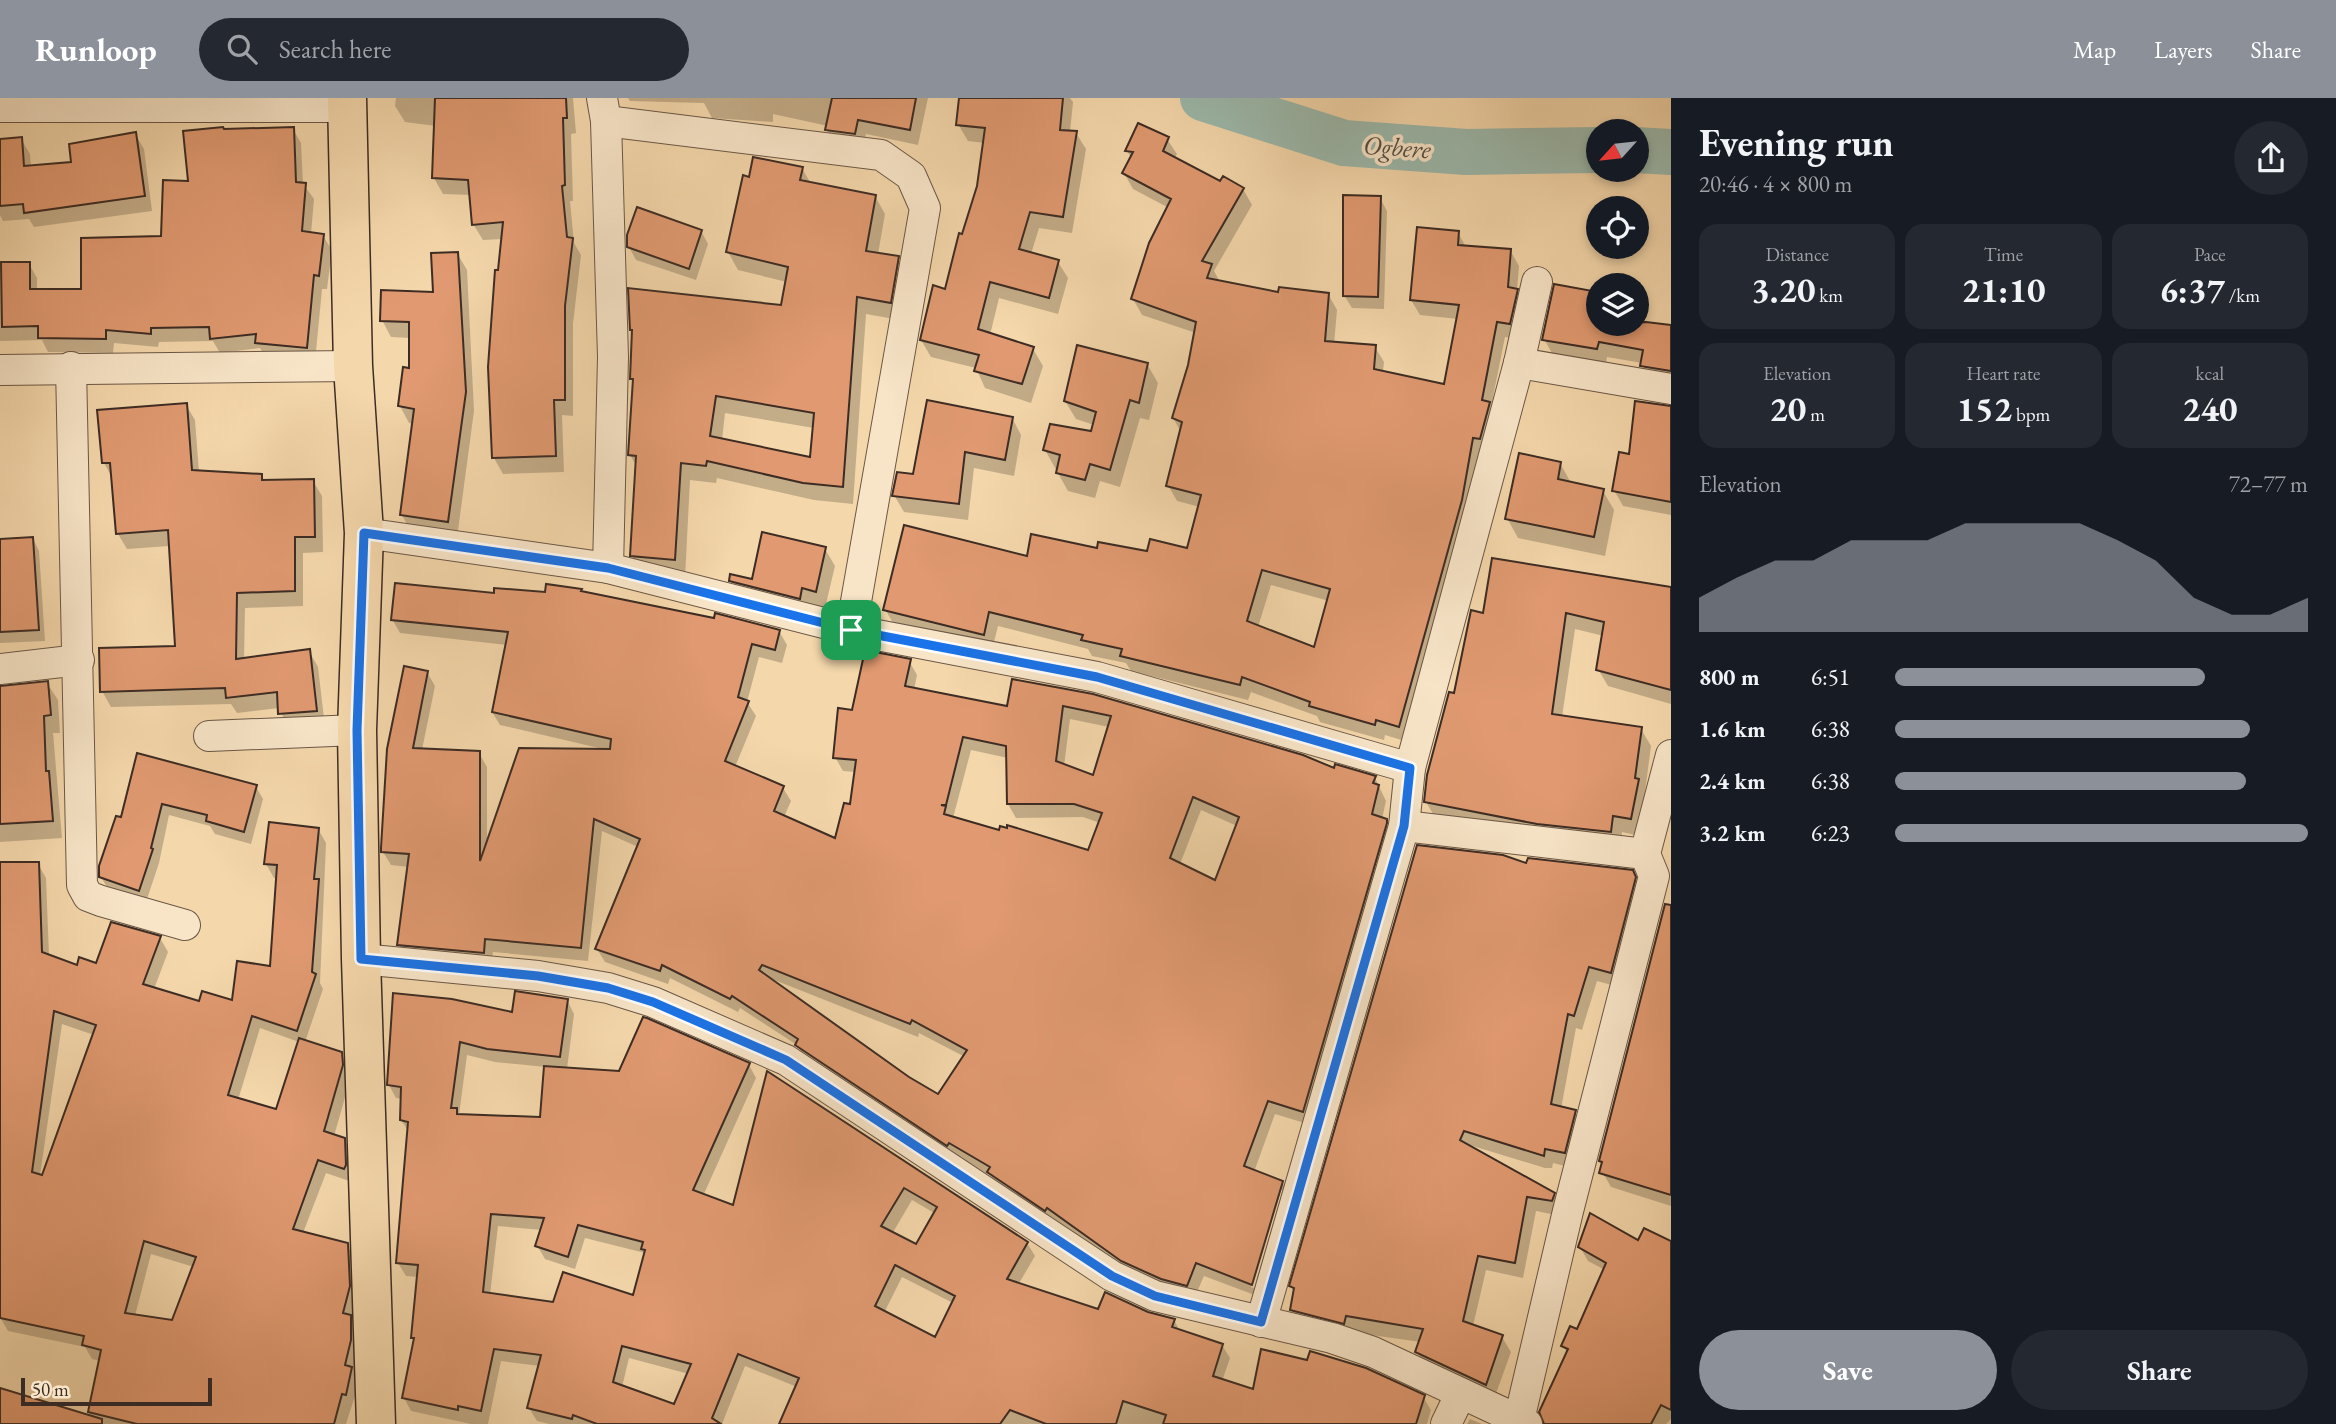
<!DOCTYPE html>
<html lang="en">
<head>
<meta charset="utf-8">
<style>
  body { margin:0; font-family:"EB Garamond",serif; background:#242831; color:#f1f3f6; height:100vh; display:flex; flex-direction:column; font-size:26px; white-space:nowrap }
  * { box-sizing:border-box; margin:0 }
  p { font-size:23px; color:#9ea1a6 }
  .icon { flex:none; width:38px; height:38px; fill:none; stroke:currentColor; stroke-width:2; stroke-linecap:round; stroke-linejoin:round }
  .map { position:relative; flex:1; overflow:hidden }
  .side { display:flex; flex-direction:column; background:#171b24; width:665px }
  .side>* { flex:none }
  .needle { width:46px; rotate:243deg }
  .fabs { position:absolute; left:1586px; top:21px; display:grid; gap:14px }
  .fabs a { display:grid; place-items:center; width:63px; height:63px; border-radius:50%; background:#171b24; box-shadow:0 4px 10px #0003; font-size:35px }
  .scale { position:absolute; left:21px; bottom:18px; width:191px; box-sizing:border-box; padding-left:7px; border:4px solid #3d2c24; border-top:0; font-size:19px; line-height:24px; white-space:nowrap; color:#3d2c24; -webkit-text-stroke:5px #f8e5c8; paint-order:stroke }
  .pin { position:absolute; display:grid; place-items:center; width:60px; height:60px; color:#fff; margin:-30px; border-radius:14px; box-shadow:0 4px 10px #0006 }
  .round { display:grid; place-items:center; flex:none; width:74px; height:74px; border-radius:37px; background:#242831 }
  .overview { display:flex; align-items:center; justify-content:space-between; height:119px; padding:0 28px }
  h1 { font-size:38px; font-weight:700; line-height:52px }
  .figures { display:grid; grid-template-columns:repeat(3,1fr); gap:10px; height:119px; padding:7px 28px }
  .figures div { display:grid; align-content:center; border-radius:18px; background:#242831; text-align:center }
  .figures b { font-size:35px; font-weight:700 }
  .figures small { font-size:19px; font-weight:400 }
  .figures p { font-size:19px }
  .chart { height:196px; padding:14px 28px }
  .chart p { display:flex; justify-content:space-between }
  .chart svg { width:100%; height:126px; margin-top:7px; fill:#8c9099; opacity:.7 }
  .cta { display:flex; gap:14px; margin-top:auto; padding:14px 28px }
  .cta a { flex:1; height:80px; border-radius:42px; background:#8c9099; color:#fff; font-size:28px; font-weight:700; line-height:80px; text-align:center }
  .cta a+a { background:#242831; color:#f1f3f6 }
  ul { padding:0 28px; list-style:none; font-size:23px }
  li { display:grid; grid-template-columns:112px 84px 1fr; align-items:center; height:52px }
  li i { height:18px; border-radius:9px; background:#8c9099 }
  header { display:flex; align-items:center; gap:42px; box-sizing:border-box; height:98px; padding:0 35px; background:#8c9099; color:#fff }
  header strong { font-size:33px }
  nav { display:flex; gap:38px; margin-inline-start:auto; font-size:24px }
  .search { width:490px; height:63px; background:#242831; display:flex; align-items:center; gap:18px; box-sizing:border-box; padding:0 24px; border-radius:38px; color:#9ea1a6; font-size:26px }
  main { display:flex; flex:1; min-height:0 }
  .map>svg:first-child { display:block }
  .shadow { fill:#0003; fill-rule:evenodd }
  .lines { fill:none; stroke-linecap:round; stroke-linejoin:round }
  .river { stroke:#9cb9ac; stroke-width:46 }
  .building { fill:#e09970; stroke:#3d2c24; stroke-width:2; fill-rule:evenodd }
  .minor-casing { stroke:#6b5746; stroke-width:32 }
  .major-casing { stroke:#3d2c24; stroke-width:41 }
  .minor { stroke:#f8e5c8; stroke-width:30 }
  .major { stroke:#f4d7ab; stroke-width:38 }
  .route-casing { stroke:#fff; stroke-width:14 }
  .route { stroke:#1a73e8; stroke-width:9 }
  .labels { text-anchor:middle; stroke-width:7; stroke-linejoin:round; paint-order:stroke }
  .water-label { font-size:26px; font-style:italic; fill:#554f46; stroke:#f8e5c8 }
</style>
</head>
<body>
<header>
<strong>Runloop</strong>
<div class="search"><svg class="icon" aria-label="search" viewBox="0 0 24 24"><circle cx="10" cy="10" r="6"/><path d="M15 15l6 6"/></svg>Search here</div>
<nav><a>Map</a><a>Layers</a><a>Share</a></nav>
</header>
<main>
<div class="map">
<svg width="1671" height="1326" viewBox="0 0 1671 1326">
  <rect width="100%" height="100%" fill="#f4d7ab"/>
  <filter id="stains"><feTurbulence type="fractalNoise" baseFrequency=".00286" numOctaves="4"/><feColorMatrix values="0 0 0 0 .2 0 0 0 0 .09 0 0 0 0 .02 0 0 0 .5 -.17"/></filter>
  <radialGradient id="worn" r=".72"><stop offset=".6" stop-color="#630" stop-opacity="0"/><stop offset="1" stop-color="#630" stop-opacity=".3"/></radialGradient>
  <!-- shadow -->
  <g class="shadow">
    <path d="M396 0H573L576 35 571 36 573 103H570L574 145 581 157 573 226V318L562 317 564 374 503 376 494 360 503 141 483 142 473 126 471 97 443 96 434 80 436 28 405 24 395 8Z"/>
    <path d="M628 0H928L918 47 866 36 863 51 836 48 827 32 828 28 773 16V24L712 20 704 5 630 3Z"/>
    <path d="M961 0H1070L1073 4 1070 34 1076 35 1086 51 1072 135 1039 130 1031 156 1058 164 1068 180 1058 216 999 200 990 237 1033 251 1043 268 1031 305 985 290 976 270 931 259 921 242 946 193 978 88 985 45 968 43 958 26Z"/>
    <path d="M293 31 301 45 303 86 314 101 311 136 323 138 332 152 327 191H322L315 264 265 259 260 250 220 255 213 243 159 244 158 249 114 245 113 255 48 254 42 242 0 243V166H29L37 180V193L83 192 163 139 190 85 224 33Z"/>
    <path d="M135 36 144 51 152 113 34 129 29 121 3 123 0 117V44L21 41 30 56 31 69 73 66Z"/>
    <path d="M1167 41 1177 56 1174 61 1221 86 1243 91 1252 107 1214 173 1220 184 1280 196H1328L1337 212 1334 246 1375 249 1384 264 1383 274 1445 288 1458 221 1420 217 1411 202 1458 135 1466 149 1510 152 1519 168 1517 193 1526 208 1518 241 1505 239 1491 309 1498 321 1408 644 1385 637 1384 642 1320 624 1317 618 1251 594 1248 602 1131 573 1126 565 1092 558 1088 551 998 528 992 552 894 527 885 511 1028 460 1099 452 1148 455 1188 452 1200 409 1177 403 1168 387 1181 334 1173 320 1190 268 1196 235 1142 217 1133 201 1169 110 1133 91 1124 75 1132 61 1127 53ZM1271 487 1329 503 1315 551 1258 529Z"/>
    <path d="M802 70 811 86 875 98 885 116 878 156 897 160 908 178 900 222 866 216 853 406 814 402 717 380 716 385 690 382 685 480 642 475 632 457 637 369 630 357 634 286 631 232 783 209 787 184 738 172 728 154 751 81ZM725 315 814 330 812 362 722 342Z"/>
    <path d="M1380 100 1387 113 1384 211 1352 210 1344 197Z"/>
    <path d="M701 133 708 146 696 182 636 162 629 149Z"/>
    <path d="M457 155 467 172 474 313 457 440 411 434 402 417 414 326 409 325 400 308 411 272 410 240 391 239 382 222 434 196Z"/>
    <path d="M1636 224 1671 229V287L1651 284 1642 265 1607 259 1606 266 1553 257 1544 241 1598 226Z"/>
    <path d="M1147 266 1158 285 1149 322 1140 320 1120 389 1100 383 1095 400 1068 393 1045 352 1092 335 1094 327 1076 321 1065 303Z"/>
    <path d="M186 307 195 322 199 374 261 377 265 384 313 383 322 398 323 454 303 455V508L245 510 244 561 309 553 318 569 325 629 289 631 279 610 237 615 231 606 111 609 102 593 177 549 170 448 127 451 118 436 113 381 104 365Z"/>
    <path d="M1671 309V417L1623 408 1614 392 1630 358Z"/>
    <path d="M1012 320 1021 337 1014 378 974 370 968 422 904 414 894 397 914 378Z"/>
    <path d="M1560 365 1571 385 1603 393 1614 412 1605 458 1518 440 1507 420Z"/>
    <path d="M33 441 39 453 45 543 0 545V443Z"/>
    <path d="M825 451 835 468 825 510 741 500 731 482 753 483Z"/>
    <path d="M1671 491V606L1608 588 1598 571 1604 538 1575 531 1562 619 1641 631 1651 648 1645 694 1648 700 1640 738 1622 734 1620 750 1436 721 1426 704 1455 597 1484 517Z"/>
    <path d="M582 495 779 533 787 547 782 565 759 559 747 604 756 618 735 669 783 690 791 703 784 719 837 743 851 708 856 674 843 673 835 659 853 614 909 563 917 577 914 592 1008 610 1014 583 1335 672 1375 680 1386 703 1382 721 1394 736 1311 1027 1275 1016 1254 1074 1282 1084 1290 1098 1260 1199 1204 1178 1194 1201 1130 1176 1055 1122 1053 1125 997 1088 991 1078 957 1058 955 1060 805 961 797 947 740 910 738 914 670 880 668 886 605 864 597 851 638 749 602 733 588 863 493 854 491 868 407 860 399 847 409 769 391 767 383 754 427 574 435 588 422 652 479 655 487 669V747L603 651 500 627 492 614 507 547 400 535 392 521 495 497ZM1070 621 1109 629 1094 680 1064 668ZM971 652 1008 660V706L1016 720 1083 719 1100 725 1089 754 953 720ZM1201 712 1237 728 1216 784 1180 766ZM767 879 918 939 919 935 965 959 939 998 908 980ZM1279 1092H1283L1254 1190 1251 1189Z"/>
    <path d="M47 585 58 602 60 635H53L62 740 0 744V590Z"/>
    <path d="M138 657 256 689 263 701 251 746 215 736 210 728 169 717 159 765 146 804 108 791 101 779 122 722Z"/>
    <path d="M318 731 326 745 320 885 323 891 305 944 341 956 349 970 350 982 334 1038 344 1041 352 1056V1084L326 1075 303 1135 347 1147 355 1161 357 1203 352 1222 358 1232V1257L354 1276 359 1285 346 1326H0V1289L88 1319 100 1263 92 1261 85 1249 8 1233 0 1219V766H38L46 780 49 858 78 869 97 867 112 826 160 840 168 854 154 891 200 905 234 904 271 870 278 780H274L266 766ZM62 926 94 937 39 1084ZM260 930 299 944 277 1013 238 1002ZM151 1156 194 1169 173 1224 135 1218Z"/>
    <path d="M1527 767 1632 774 1641 789 1619 889 1597 883 1582 932 1576 930 1561 1011 1575 1014 1583 1029 1573 1070 1553 1065 1552 1070H1545L1466 1046 1553 1096 1562 1112 1561 1118 1536 1113 1523 1180 1486 1172 1473 1228 1502 1239 1511 1254 1494 1301 1426 1269 1417 1254 1421 1244 1300 1227 1292 1212 1295 1195 1291 1188Z"/>
    <path d="M1671 808V1108L1611 1089 1603 1075 1601 1063Z"/>
    <path d="M395 897 514 916 567 902 574 916 567 971 620 975 749 967 756 980 703 1098 735 1110 768 975 1027 1145 1035 1158 1018 1187 1099 1213 1147 1216 1174 1222 1180 1233 1222 1247 1230 1260 1222 1283 1254 1293 1423 1299 1431 1312 1427 1326H780L797 1289 745 1268 722 1326H549L537 1323 529 1310 540 1268 501 1263 488 1326H471L411 1313 404 1300 415 1244 419 1179 406 1178 398 1165 409 1034 401 1022 402 1001 396 1000 389 987ZM467 957 495 964 546 969 542 1021 459 1017ZM912 1102 936 1116 917 1148 892 1136ZM498 1128 542 1132 537 1147 545 1161 575 1171 585 1140 645 1155 634 1200 554 1206 490 1197ZM902 1179 953 1205 936 1241 884 1215ZM629 1260 689 1276 675 1309 622 1289Z"/>
    <path d="M1639 1145H1671V1321L1666 1326H1546L1568 1256 1563 1248 1578 1233 1605 1172 1588 1163 1580 1149Z"/>
    <path d="M1470 1321 1482 1326H1467Z"/>
  </g>
  <g class="lines">
    <!-- river -->
    <g class="river">
      <path d="M1203 0 1344 45 1466 54 1598 52"/>
      <path d="M1636 52 1671 54"/>
    </g>
  </g>
  <!-- building -->
  <g class="building">
    <path d="M435 0H566L567 20H563L565 87 562 88 567 139 573 140 565 208V302H554L556 358 492 360 488 269 495 172H498L503 124 472 127 468 82 432 80Z"/>
    <path d="M832 0H916L910 32 858 22 855 36 825 32Z"/>
    <path d="M959 0H1063L1060 32 1077 33 1063 119 1030 114 1019 151 1059 162 1049 200 990 184 978 231 1034 249 1022 286 974 273 979 257 920 242 933 187 945 191 959 135 962 136 977 88 985 30 956 27Z"/>
    <path d="M1138 25 1169 39 1163 53 1220 83 1223 78 1244 90 1202 163 1212 166 1207 180 1278 194 1279 189 1329 195 1325 243 1376 247 1374 271 1444 286 1459 207 1410 202 1417 129 1459 133 1458 147 1511 151 1508 189 1518 191 1510 226 1497 224 1482 302 1490 304 1480 341 1473 340 1462 402 1399 629 1376 622 1375 627 1309 608 1310 604 1242 579 1240 587 1120 558 1122 551 1081 542 1083 537 989 514 984 537 883 512 904 427 1027 458 1031 436 1097 450 1098 444 1147 453 1150 441 1187 450 1201 397 1166 388 1182 324 1172 320 1188 267 1196 224 1131 201 1149 145 1171 101 1122 75 1133 54 1125 53ZM1262 472 1330 491 1314 549 1247 523Z"/>
    <path d="M223 29 224 31 294 29 296 84 306 85 302 133 324 136 319 178 314 177 307 250 255 245 256 236 210 241 209 229 151 230V236L106 232V241L38 240V228L2 229 1 164H30V191H81V140L161 138 163 82 188 83 183 33Z"/>
    <path d="M136 34 145 98 24 115 23 106 0 108V41L22 39 24 68 71 64 69 46Z"/>
    <path d="M753 59 803 69 800 82 876 97 866 153 899 158 891 205 857 199 843 389 803 385 707 363 706 368 681 365 675 462 630 458 636 358 628 357 633 281H630L632 232H630L628 190 781 207 788 169 726 154 743 77 749 79ZM716 298 814 315 810 359 710 338Z"/>
    <path d="M1343 97 1381 98 1378 199 1343 198Z"/>
    <path d="M637 109 702 132 689 171 627 149V137Z"/>
    <path d="M458 154 466 294 448 424 400 417 414 311 398 308 403 269 409 270V224L380 223 381 192 433 194 431 155Z"/>
    <path d="M1554 186 1598 194V226L1646 224 1671 227V273L1640 268 1643 252 1599 244 1597 251 1542 242Z"/>
    <path d="M1077 247 1148 265 1139 305 1130 302 1110 372 1090 366 1085 382 1056 375 1060 357 1043 352 1050 326 1091 333 1096 314 1064 303Z"/>
    <path d="M927 302 1013 319 1005 362 965 354 959 406 892 398 897 374 913 376Z"/>
    <path d="M1635 303 1671 308V404L1612 393 1619 354 1629 356Z"/>
    <path d="M187 305 192 372 262 376V382L314 381 315 439H295V493L237 495 236 561 310 551 317 613 278 616 277 594 226 600 225 590 100 594 99 550 175 548 168 432 116 436 110 365H102L97 312Z"/>
    <path d="M1519 355 1561 364 1558 381 1604 391 1594 439 1505 421Z"/>
    <path d="M762 434 826 449 816 494 802 490 800 501 729 483 730 476 752 481Z"/>
    <path d="M33 439 39 532 0 534V441Z"/>
    <path d="M1492 460 1671 489V592L1596 572 1604 524 1566 515 1552 616 1642 629 1635 680 1639 681 1631 721 1613 718 1611 734 1537 726 1424 704 1427 677 1449 594 1454 595 1471 512 1483 515Z"/>
    <path d="M395 485 494 495V490L545 494 546 486 582 491 581 493 714 520 715 515 780 532 775 552 752 546 738 599 749 603 725 663 784 688 774 713 835 740 844 705 850 706 856 662 833 660 838 610 852 612 865 552 911 561 905 588 1007 608 1012 581 1093 596 1303 657 1334 670 1335 666 1376 678 1373 685 1379 687 1372 716 1387 721V725L1303 1014 1268 1003 1244 1068 1283 1083 1252 1187 1196 1165 1187 1188 1161 1181 1121 1163 1047 1110 1045 1113 987 1074 990 1069 949 1045 947 1048 795 947 798 941 732 898 730 901 662 867 660 873 595 851 640 741 594 721 581 850 485 841 484 855 397 847 409 756 381 754V750L387 651 404 568 428 573 413 650 480 653V763L519 650 610 651 611 641 492 614 508 534 391 522ZM1063 608 1111 618 1093 677 1056 663ZM963 639 1006 648 1007 706H1074L1102 715 1088 752 1007 727V730L1000 728 999 732 944 716 946 708 941 707H946ZM1193 699 1239 719 1215 782 1170 760ZM762 867 910 926 912 922 967 952 938 996 909 979 759 872Z"/>
    <path d="M48 583 51 617 44 618 46 673H49L53 723 0 726V588Z"/>
    <path d="M137 655 257 687 244 734 206 723 207 717 162 706 151 750 153 751 139 793 99 779V768L116 718 121 719Z"/>
    <path d="M269 724 319 730 314 781H319L312 874 316 876 297 933 252 918 228 997 276 1011 299 940 342 954 343 967 324 1033 345 1040 346 1067 344 1071 318 1062 293 1131 348 1145 350 1188 343 1215 351 1217V1242L345 1267 352 1269 346 1297 342 1296 334 1326H137L88 1314 101 1252 82 1247 84 1238 0 1220V764H39L42 854 77 867 79 859 96 865 111 824 161 838 143 886 199 903 202 893 232 902 237 863 270 868 277 767 264 766ZM54 913 96 927 42 1077 32 1074ZM144 1143 196 1159 172 1222 125 1215Z"/>
    <path d="M1417 747 1503 757 1526 765 1528 760 1633 772 1636 779 1611 875 1589 869 1574 918 1568 916 1551 1006 1576 1012 1565 1055 1545 1051 1544 1058 1464 1033 1460 1042 1555 1095 1552 1103 1527 1099 1515 1165 1478 1158 1463 1223 1503 1237 1486 1287 1415 1254 1423 1231 1346 1218 1344 1226 1290 1212 1294 1190 1289 1188Z"/>
    <path d="M1665 806 1671 807V1097L1599 1075 1602 1064 1599 1063Z"/>
    <path d="M515 893 568 901 560 959 487 951 460 944 451 1010H457V1016L540 1019 544 968 619 973 643 919 647 920 750 965 693 1092 733 1107 767 973 1028 1144 1007 1181 1098 1211 1105 1194 1148 1214 1175 1221 1172 1229 1223 1246 1213 1278 1253 1291 1261 1251 1307 1262 1310 1253 1366 1270 1425 1297 1416 1326H1163L1166 1317 1123 1303 1116 1326H1046L1010 1312 1000 1326H779L799 1280 738 1256 712 1320 721 1326H597L573 1317 572 1321 527 1310 541 1257 494 1251 481 1313 458 1308V1312L402 1300 414 1240H411L418 1167 396 1165 408 1024 400 1022 401 989 387 987 393 895 452 901 512 914ZM904 1090 937 1109 916 1146 881 1128ZM491 1116 544 1120 535 1148 568 1159 578 1127 643 1144 641 1151 645 1152 633 1197 563 1174 553 1204 483 1194ZM895 1167 955 1198 935 1239 875 1208ZM622 1248 691 1266 674 1306 613 1284Z"/>
    <path d="M1590 1115 1638 1142 1644 1130 1671 1143V1312L1661 1307 1651 1326H1544L1539 1314 1568 1251 1561 1248 1570 1228 1577 1231 1606 1165 1578 1149Z"/>
    <path d="M0 1290 102 1321V1326H0Z"/>
  </g>
  <g class="lines">
    <!-- minor casing -->
    <g class="minor-casing">
      <g id="minor">
        <path d="M602 0 606 23 613 259 608 470"/>
        <path d="M0 9H347"/>
        <path d="M606 23 881 57 911 78 925 110 851 532"/>
        <path d="M1519 265 1671 291"/>
        <path d="M71 269 82 787 88 798 101 803 185 827"/>
        <path d="M0 272 353 268"/>
        <path d="M364 435 608 470 851 532 1097 579 1410 670"/>
        <path d="M0 571 79 562"/>
        <path d="M209 638 357 632"/>
        <path d="M1404 728 1645 756"/>
        <path d="M361 861 538 878 608 890 653 904 786 962 1112 1178 1155 1198 1332 1240 1373 1254 1527 1326"/>
        <path d="M1261 1224 1404 728 1410 670 1519 265 1537 184"/>
        <path d="M1519 1322 1568 1113 1654 778 1645 756 1671 657"/>
        <path d="M1446 1326 1460 1297"/>
      </g>
    </g>
    <!-- major casing -->
    <g class="major-casing">
      <path id="major" d="M347 0 353 268 364 435 357 632 361 861 376 1326"/>
    </g>
    <!-- minor -->
    <use href="#minor" class="minor"/>
    <!-- major -->
    <use href="#major" class="major"/>
  </g>
  <g class="lines">
    <!-- route casing -->
    <g class="route-casing">
      <path id="route" d="M364 435 608 470 851 532 1097 579 1410 670 1404 728 1261 1224 1155 1198 1112 1178 786 962 653 904 608 890 538 878 361 861 357 632Z"/>
    </g>
    <!-- route -->
    <use href="#route" class="route"/>
  </g>
  <g class="labels">
    <!-- water labels -->
    <g class="water-label">
      <text transform="translate(1397 49) rotate(4)" y="9">Ogbere</text>
    </g>
  </g>
  <rect width="100%" height="100%" filter="url(#stains)"/>
  <rect width="100%" height="100%" fill="url(#worn)"/>
</svg>
<div class="fabs">
<a><svg class="needle" viewBox="-14 -14 28 28"><path d="M0-13l5 13h-10z" fill="#e53935"/><path d="M0 13l5-13h-10z" fill="#9ea1a6"/></svg></a>
<a><svg class="icon" aria-label="locate" viewBox="0 0 24 24"><circle cx="12" cy="12" r="6"/><path d="M12 2v4M12 18v4M2 12h4M18 12h4"/></svg></a>
<a><svg class="icon" aria-label="layers" viewBox="0 0 24 24"><path d="M12 4l9 5-9 5-9-5zM3 14l9 5 9-5"/></svg></a>
</div>
<div class="scale">50 m</div>
<div class="pin" style="left:851px;top:532px;background:#1e9e55"><svg class="icon" aria-label="arrive" viewBox="0 0 24 24"><path d="M6 21V4h12l-3 4 3 4H6"/></svg></div>
</div>
<section class="side">
<div class="overview"><div><h1>Evening run</h1><p>20:46 · 4 × 800 m</p></div><a class="round"><svg class="icon" aria-label="share" viewBox="0 0 24 24"><path d="M12 15V3M7 8l5-5 5 5M5 13v7h14v-7"/></svg></a></div>
<div class="figures">
<div><p>Distance</p><b>3.20<small> km</small></b></div>
<div><p>Time</p><b>21:10</b></div>
<div><p>Pace</p><b>6:37<small> /km</small></b></div>
</div>
<div class="figures">
<div><p>Elevation</p><b>20<small> m</small></b></div>
<div><p>Heart rate</p><b>152<small> bpm</small></b></div>
<div><p>kcal</p><b>240</b></div>
</div>
<div class="chart"><p><span>Elevation</span>72–77 m</p>
<svg viewBox="0 0 160 44" preserveAspectRatio="none"><path d="M0 44V32L10 25L20 19L30 19L40 12L50 12L60 12L70 6L80 6L90 6L100 6L110 12L120 19L130 32L140 38L150 38L160 32V44z"/></svg>
</div>
<ul>
<li><b>800 m</b>6:51<i style="width:75%"></i></li>
<li><b>1.6 km</b>6:38<i style="width:86%"></i></li>
<li><b>2.4 km</b>6:38<i style="width:85%"></i></li>
<li><b>3.2 km</b>6:23<i style="width:100%"></i></li>
</ul>
<div class="cta"><a>Save</a><a>Share</a></div>
</section>
</main>
</body>
</html>
